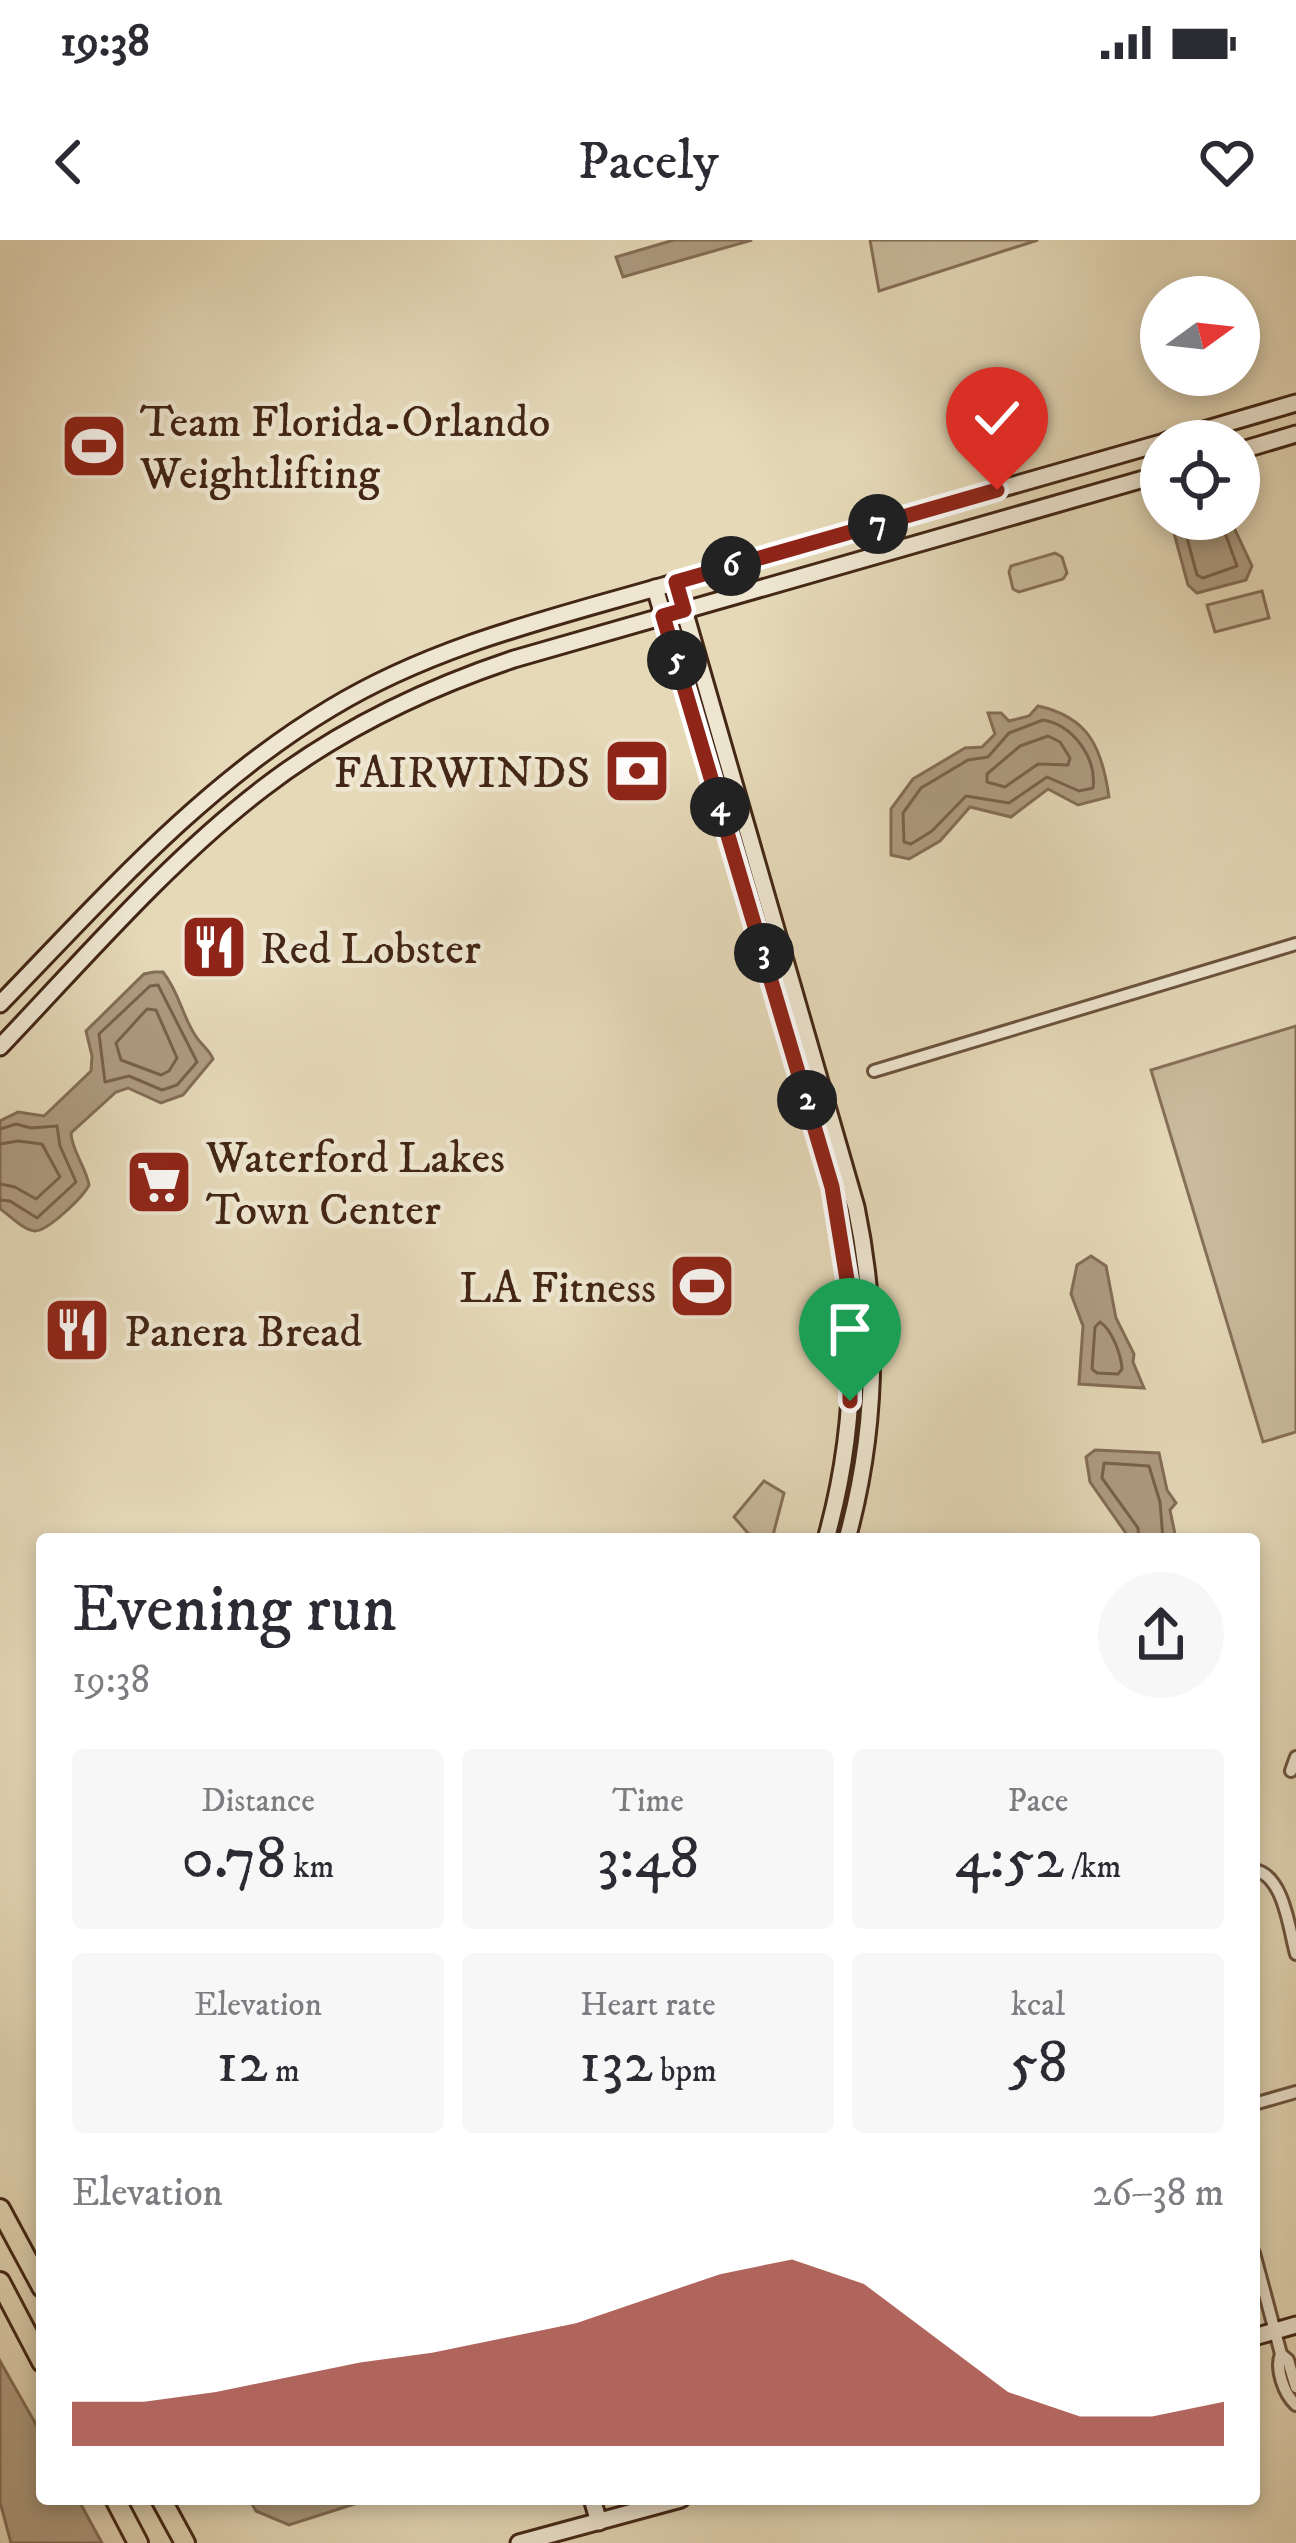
<!DOCTYPE html>
<html lang="en">
<head>
<meta charset="utf-8">
<style>
  body { margin:0; font-family:"IM FELL DW Pica",serif; background:#f7f7f7; color:#2b2b33; height:100vh; display:flex; flex-direction:column; font-size:45px; white-space:nowrap }
  * { box-sizing:border-box; margin:0 }
  p { font-size:39px; color:#7c7c81 }
  .icon { flex:none; width:66px; height:66px; fill:none; stroke:currentColor; stroke-width:2; stroke-linecap:round; stroke-linejoin:round }
  .map { position:relative; flex:1; overflow:hidden }
  .side { position:absolute; left:36px; top:1293px; width:1224px; height:972px; display:flex; flex-direction:column; background:#fff; border-radius:12px; box-shadow:0 6px 18px #0003 }
  .side>* { flex:none }
  .needle { width:78px; rotate:75deg }
  .tools { position:absolute; left:1140px; top:36px; display:grid; gap:24px }
  .tools a { display:grid; place-items:center; width:120px; height:120px; border-radius:50%; background:#fff; box-shadow:0 6px 18px #0003; font-size:60px }
  .pin { position:absolute; display:grid; place-items:center; width:102px; height:102px; color:#fff; margin:-123px -51px; border-radius:50% 50% 50% 0; rotate:-45deg; box-shadow:0 0 12px #0007 }
  .pin .icon { rotate:45deg }
  .km { position:absolute; width:60px; height:60px; margin:-30px; border-radius:50%; background:#222; color:#fff; font-size:33px; line-height:60px; text-align:center }
  .round { display:grid; place-items:center; flex:none; width:126px; height:126px; border-radius:63px; background:#f7f7f7 }
  .overview { display:flex; align-items:center; justify-content:space-between; height:204px; padding:0 36px }
  h1 { font-size:66px; font-weight:600; line-height:90px }
  .stats { display:grid; grid-template-columns:repeat(3,1fr); gap:18px; height:204px; padding:12px 36px }
  .stats div { display:grid; align-content:center; border-radius:12px; background:#f7f7f7; text-align:center }
  .stats b { font-size:60px; font-weight:600 }
  .stats small { font-size:33px; font-weight:400 }
  .stats p { font-size:33px }
  .chart { height:336px; padding:24px 36px }
  .chart p { display:flex; justify-content:space-between }
  .chart svg { width:100%; height:216px; margin-top:12px; fill:#8f2418; opacity:.7 }
  .status { display:flex; justify-content:space-between; align-items:center; height:84px; padding:0 60px; background:#fff; direction:ltr }
  .status svg { height:33px; fill:currentColor }
  header { display:flex; justify-content:space-between; align-items:center; height:156px; padding:0 36px; background:#fff; font-size:54px; font-weight:600 }
  .map>svg:first-child { display:block }
  .green { fill:#c9bb9c; stroke:#867058; stroke-width:3 }
  .water { fill:#ae9c81; stroke:#836d56; stroke-width:3 }
  .lines { fill:none; stroke-linecap:round; stroke-linejoin:round }
  .shore { stroke:#78614b; stroke-width:3 }
  .street-casing { stroke:#6c533e; stroke-width:16 }
  .secondary-casing { stroke:#432615; stroke-width:21 }
  .highway-casing { stroke:#432615; stroke-width:24 }
  .street { stroke:#eee6d1; stroke-width:10 }
  .secondary { stroke:#eee6d1; stroke-width:15 }
  .highway { stroke:#e5d9b8; stroke-width:18 }
  .route-casing { stroke:#fff; stroke-width:24 }
  .route { stroke:#8f2418; stroke-width:15 }
  .labels { text-anchor:middle; stroke-width:9; stroke-linejoin:round; paint-order:stroke }
  .poi-label { font-size:45px; fill:#432615; stroke:#eee6d1; text-anchor:start }
</style>
</head>
<body>
<div class="status"><b>19:38</b><svg viewBox="0 0 49 12"><path d="M0 12V9h3v3zM5 12V6h3v6zM10 12V3h3v9zM15 12V0h3v12zM26 1h20v11H26zM47 4h2v5h-2z"/></svg></div>
<header><svg class="icon" aria-label="back" viewBox="0 0 24 24"><path d="M15 5l-7 7 7 7"/></svg>Pacely<svg class="icon" aria-label="heart" viewBox="0 0 24 24"><path d="M12 20l-8-8c-3-5 5-10 8-4 3-6 11-1 8 4z"/></svg></header>
<div class="map">
<svg width="1296" height="2303" viewBox="0 0 1296 2303">
  <rect width="100%" height="100%" fill="#e5d9b8"/>
  <filter id="stains"><feTurbulence type="fractalNoise" baseFrequency=".00167" numOctaves="4"/><feColorMatrix values="0 0 0 0 .2 0 0 0 0 .09 0 0 0 0 .02 0 0 0 .5 -.17"/></filter>
  <radialGradient id="worn" r=".72"><stop offset=".6" stop-color="#630" stop-opacity="0"/><stop offset="1" stop-color="#630" stop-opacity=".3"/></radialGradient>
  <!-- green -->
  <g class="green">
    <path d="M870 0H1038L879 51Z"/>
    <path d="M1055 313 1062 317 1067 333 1063 339 1019 352 1013 349 1009 332 1011 326Z"/>
    <path d="M1262 351 1269 378 1215 392 1207 365Z"/>
    <path d="M1296 786V1192L1263 1202 1151 830Z"/>
    <path d="M764 1241 784 1253 772 1299H753L734 1277Z"/>
  </g>
  <!-- water -->
  <g class="water">
    <path d="M674 0H752L623 37 616 17Z"/>
    <path d="M1177 279H1230L1252 326 1246 340 1197 353 1188 345 1171 282Z"/>
    <path d="M1038 466C1089 477 1102 508 1109 557L1078 565 1048 549 1011 577 970 567 940 601 909 619 891 615V569L913 539 965 508 982 507 995 494 988 473H1001L1009 481 1029 476Z"/>
    <path d="M154 732H163C179 752 182 775 195 795 201 805 209 809 213 819L183 855 161 863 128 848 116 852 71 893C71 909 86 927 89 945 83 957 48 991 35 991 24 991 10 975 0 969V881L18 872 44 876 91 831 92 816 86 791 144 734Z"/>
    <path d="M1091 1016 1106 1026 1116 1078 1134 1114 1133 1122 1144 1148 1079 1144 1083 1086 1071 1054 1077 1025Z"/>
    <path d="M1095 1210 1159 1213 1167 1250 1176 1263 1170 1270 1176 1299H1130L1090 1242 1086 1217Z"/>
    <path d="M0 2121 42 2195V2259H78L102 2303H11L0 2262Z"/>
    <path d="M249 2259H370L289 2285 256 2271Z"/>
  </g>
  <g class="lines">
    <!-- shore -->
    <g class="shore">
      <path d="M1182 279 1197 335 1203 338 1237 326 1220 279"/>
      <path d="M1043 480C1073 485 1097 518 1093 548L1079 551 1047 537 1009 563 966 556 932 591 911 604 904 602 903 573 921 548 968 520 988 517 1009 493Z"/>
      <path d="M1048 496 1060 502 1070 518 1068 525 1038 524 1005 547 987 542V534L1020 506Z"/>
      <path d="M158 745 197 822 177 845 162 850 129 836 105 842 99 794 150 746Z"/>
      <path d="M147 769 156 770 177 818 169 831 161 835 121 820 116 803Z"/>
      <path d="M0 889 16 884 31 888 57 886 60 906 76 942 37 978 10 961 0 960"/>
      <path d="M0 904 18 901 42 904 60 937 36 959 15 947 0 944"/>
      <path d="M1100 1082C1112 1090 1121 1114 1122 1129L1118 1134 1097 1133 1092 1129 1095 1087Z"/>
      <path d="M1139 1299 1138 1288 1102 1238 1104 1223 1149 1226 1160 1262 1163 1299"/>
    </g>
    <!-- street casing -->
    <g class="street-casing">
      <g id="street">
        <path d="M874 831 1296 704"/>
        <path d="M1291 1531 1296 1517"/>
        <path d="M1254 1630C1284 1635 1289 1689 1296 1714"/>
        <path d="M1254 1864 1296 1852"/>
        <path d="M1254 2013 1281 2114 1288 2120 1296 2147"/>
        <path d="M1281 2114C1275 2129 1284 2154 1296 2165"/>
      </g>
    </g>
    <!-- secondary casing -->
    <g class="secondary-casing">
      <g id="secondary">
        <path d="M1166 201 1296 163"/>
        <path d="M1239 211 1296 194"/>
        <path d="M676 342 856 967C879 1078 877 1190 847 1299"/>
        <path d="M655 348 822 913C858 1040 862 1171 826 1299"/>
        <path d="M0 764C104 657 202 545 331 468 438 403 561 376 680 341 840 294 1001 249 1161 203"/>
        <path d="M0 807C84 719 166 623 262 549 337 491 424 449 514 419L1161 234"/>
        <path d="M1254 2097 1296 2085"/>
        <path d="M592 2259 599 2282"/>
        <path d="M519 2303 681 2259"/>
      </g>
    </g>
    <!-- highway casing -->
    <g class="highway-casing">
      <g id="highway">
        <path d="M0 1969 42 2047"/>
        <path d="M0 2042 42 2122"/>
        <path d="M115 2259 138 2303"/>
        <path d="M161 2259 185 2303"/>
      </g>
    </g>
    <!-- street -->
    <use href="#street" class="street"/>
    <!-- secondary -->
    <use href="#secondary" class="secondary"/>
    <!-- highway -->
    <use href="#highway" class="highway"/>
  </g>
  <g class="lines">
    <!-- route casing -->
    <g class="route-casing">
      <path id="route" d="M850 1161V1058L832 947 663 376 684 370 676 342 997 250"/>
    </g>
    <!-- route -->
    <use href="#route" class="route"/>
  </g>
  <!-- icons -->
  <defs>
    <g id="stadium-square" transform="scale(3.45)"><rect x="-9" y="-9" width="18" height="18" rx="4" fill="#8f2418" stroke="#eee6d1"/><path d="M0-5a6.5 5 0 1 0 0 10a6.5 5 0 1 0 0-10ZM-3.5-1.8h7v3.6h-7Z" fill="#fff"/></g>
    <g id="bank-square" transform="scale(3.45)"><rect x="-9" y="-9" width="18" height="18" rx="4" fill="#8f2418" stroke="#eee6d1"/><path d="M-6-4H6V4H-6ZM0-2.3a2.3 2.3 0 1 0 0 4.6a2.3 2.3 0 1 0 0-4.6Z" fill="#fff"/></g>
    <g id="restaurant-square" transform="scale(3.45)"><rect x="-9" y="-9" width="18" height="18" rx="4" fill="#8f2418" stroke="#eee6d1"/><path d="M-5-6h1v4h1v-4h1v4h1v-4h1v5L-1.5 .5V6h-2V.5L-5-1ZM5-6V6H3V1.5H1.5Q1.5-4 5-6Z" fill="#fff"/></g>
    <g id="supermarket-square" transform="scale(3.45)"><rect x="-9" y="-9" width="18" height="18" rx="4" fill="#8f2418" stroke="#eee6d1"/><path d="M-6-5.5h2.5l.6 2H6L4.5 2H-2.5L-4.4-4H-6ZM-1.5 3.2a1.3 1.3 0 1 0 .1 0ZM3 3.2a1.3 1.3 0 1 0 .1 0Z" fill="#fff"/></g>
  </defs>
  <g fill-rule="evenodd">
    <use href="#stadium-square" x="94" y="206"/>
    <use href="#bank-square" x="637" y="531"/>
    <use href="#restaurant-square" x="214" y="707"/>
    <use href="#supermarket-square" x="159" y="942"/>
    <use href="#stadium-square" x="702" y="1046"/>
    <use href="#restaurant-square" x="77" y="1090"/>
  </g>
  <g class="labels">
    <!-- poi labels -->
    <g class="poi-label">
      <text x="140" y="196">Team Florida-Orlando<tspan x="140" dy="52">Weightlifting</tspan></text>
      <text x="590" y="547" text-anchor="end">FAIRWINDS</text>
      <text x="260" y="723">Red Lobster</text>
      <text x="206" y="932">Waterford Lakes<tspan x="206" dy="52">Town Center</tspan></text>
      <text x="656" y="1062" text-anchor="end">LA Fitness</text>
      <text x="124" y="1106">Panera Bread</text>
    </g>
  </g>
  <rect width="100%" height="100%" filter="url(#stains)"/>
  <rect width="100%" height="100%" fill="url(#worn)"/>
</svg>
<div class="tools">
<a><svg class="needle" viewBox="-14 -14 28 28"><path d="M0-13l5 13h-10z" fill="#e53935"/><path d="M0 13l5-13h-10z" fill="#7c7c81"/></svg></a>
<a><svg class="icon" aria-label="locate" viewBox="0 0 24 24"><circle cx="12" cy="12" r="6"/><path d="M12 2v4M12 18v4M2 12h4M18 12h4"/></svg></a>
</div>
<div class="pin" style="left:850px;top:1161px;background:#1e9e55"><svg class="icon" aria-label="arrive" viewBox="0 0 24 24"><path d="M6 21V4h12l-3 4 3 4H6"/></svg></div>
<div class="pin" style="left:997px;top:250px;background:#d93025"><svg class="icon" aria-label="check" viewBox="0 0 24 24"><path d="M5 12l5 5 9-10"/></svg></div>
<b class="km" style="left:807px;top:860px">2</b>
<b class="km" style="left:764px;top:713px">3</b>
<b class="km" style="left:720px;top:567px">4</b>
<b class="km" style="left:677px;top:420px">5</b>
<b class="km" style="left:731px;top:326px">6</b>
<b class="km" style="left:878px;top:284px">7</b>
<section class="side">
<div class="overview"><div><h1>Evening run</h1><p>19:38</p></div><a class="round"><svg class="icon" aria-label="share" viewBox="0 0 24 24"><path d="M12 15V3M7 8l5-5 5 5M5 13v7h14v-7"/></svg></a></div>
<div class="stats">
<div><p>Distance</p><b>0.78<small> km</small></b></div>
<div><p>Time</p><b>3:48</b></div>
<div><p>Pace</p><b>4:52<small> /km</small></b></div>
</div>
<div class="stats">
<div><p>Elevation</p><b>12<small> m</small></b></div>
<div><p>Heart rate</p><b>132<small> bpm</small></b></div>
<div><p>kcal</p><b>58</b></div>
</div>
<div class="chart"><p><span>Elevation</span>26–38 m</p>
<svg viewBox="0 0 160 44" preserveAspectRatio="none"><path d="M0 44V35L10 35L20 33L30 30L40 27L50 25L60 22L70 19L80 14L90 9L100 6L110 11L120 22L130 33L140 38L150 38L160 35V44z"/></svg>
</div>
</section>
</div>
</body>
</html>
